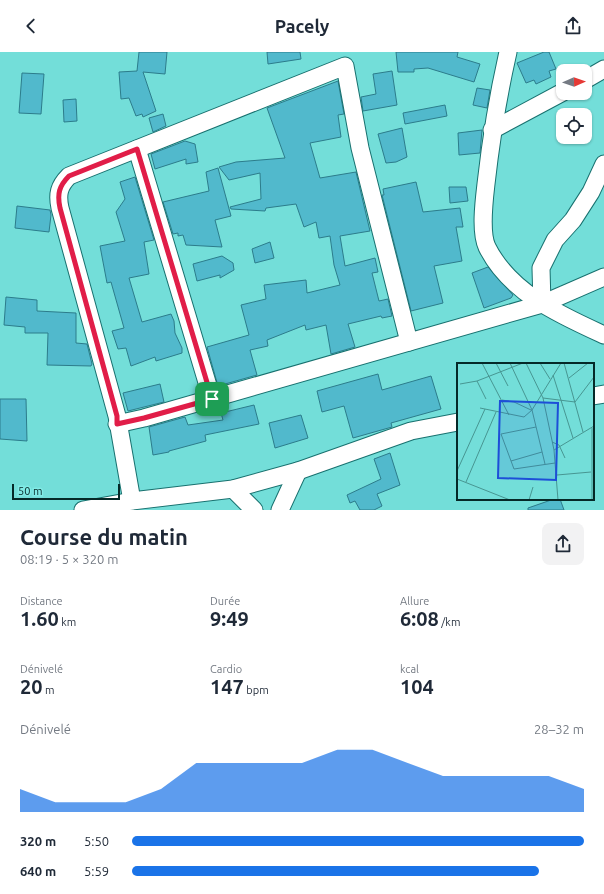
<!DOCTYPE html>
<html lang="fr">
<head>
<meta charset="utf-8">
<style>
  body { margin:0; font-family:Ubuntu,sans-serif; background:#f2f2f3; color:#1f2937; height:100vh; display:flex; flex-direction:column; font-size:15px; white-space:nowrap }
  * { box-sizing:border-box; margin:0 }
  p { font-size:13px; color:#747a83 }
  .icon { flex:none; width:22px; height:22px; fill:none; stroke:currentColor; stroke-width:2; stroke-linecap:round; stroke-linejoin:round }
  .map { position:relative; height:458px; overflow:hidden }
  .details { display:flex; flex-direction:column; background:#fff; flex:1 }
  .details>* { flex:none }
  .needle { width:26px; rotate:88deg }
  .fabs { position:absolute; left:556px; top:12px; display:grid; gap:8px }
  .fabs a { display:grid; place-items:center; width:36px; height:36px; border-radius:8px; background:#fff; box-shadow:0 1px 3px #0004; font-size:20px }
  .scale { position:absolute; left:12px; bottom:10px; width:108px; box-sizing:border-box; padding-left:4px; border:2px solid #052928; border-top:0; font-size:11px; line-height:14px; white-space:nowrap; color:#052928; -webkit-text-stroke:3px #81ebe6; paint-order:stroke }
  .pin { position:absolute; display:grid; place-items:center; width:34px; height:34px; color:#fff; margin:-17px; border-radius:8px; box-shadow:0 2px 6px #0006 }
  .round { display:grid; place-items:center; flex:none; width:42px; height:42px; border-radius:8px; background:#f2f2f3 }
  .summary { display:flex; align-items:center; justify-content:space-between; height:68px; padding:0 20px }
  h1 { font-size:22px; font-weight:700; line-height:30px }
  .metrics { display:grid; grid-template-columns:repeat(3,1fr); gap:6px; height:68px; padding:4px 20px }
  .metrics div { display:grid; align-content:center }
  .metrics b { font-size:20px; font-weight:700 }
  .metrics small { font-size:11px; font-weight:400 }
  .metrics p { font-size:11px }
  .chart { height:112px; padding:8px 20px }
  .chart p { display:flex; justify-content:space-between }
  .chart svg { width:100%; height:72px; margin-top:4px; fill:#1a73e8; opacity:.7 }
  ul { padding:0 20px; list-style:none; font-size:13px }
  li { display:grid; grid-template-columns:64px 48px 1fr; align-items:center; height:30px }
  li i { height:10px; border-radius:5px; background:#1a73e8 }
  header { display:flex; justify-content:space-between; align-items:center; height:52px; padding:0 20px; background:#fff; font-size:18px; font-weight:700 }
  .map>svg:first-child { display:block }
  .building { fill:#51b9cc; stroke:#2c7c8b }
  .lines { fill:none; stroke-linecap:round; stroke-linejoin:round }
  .minor-casing { stroke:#18716f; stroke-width:19 }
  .minor { stroke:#fff; stroke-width:17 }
  .route-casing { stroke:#fff; stroke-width:8 }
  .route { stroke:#e11d48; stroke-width:5 }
  .inset-road { fill:none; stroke:#479692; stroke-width:1 }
  .view { fill:#1d4ed8; fill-opacity:0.15; stroke:#1d4ed8; stroke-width:2 }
  .inset-edge { fill:none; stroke:#052928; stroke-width:2 }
</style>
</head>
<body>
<header><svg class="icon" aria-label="back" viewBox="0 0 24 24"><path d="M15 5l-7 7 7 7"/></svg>Pacely<svg class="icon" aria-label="share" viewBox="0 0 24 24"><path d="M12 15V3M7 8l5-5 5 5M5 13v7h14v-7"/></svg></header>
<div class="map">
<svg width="604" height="458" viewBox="0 0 604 458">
  <rect width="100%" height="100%" fill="#73ded9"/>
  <!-- building -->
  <g class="building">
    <path d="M139 0H167L165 22 143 20 156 59 143 65 142 62 136 64 129 46 121 47 119 20 137 19Z"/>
    <path d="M267 0H300L301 7 268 12Z"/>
    <path d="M396 0H458L457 5 480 12 474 30 428 16 414 17V20H398Z"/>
    <path d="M544 0H549L556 17 549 19 551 25 536 32 534 28 526 31 517 11Z"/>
    <path d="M392 19 397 53 363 59 361 45 376 42 373 22Z"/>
    <path d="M22 21 44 22 41 62 19 61Z"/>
    <path d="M338 29 344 62 338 63 341 85 310 91 320 126 356 120 370 179 340 184 345 214 375 206 378 220 372 221 379 249 388 247 392 264 382 266 381 264 348 272 355 295 331 302 326 273 306 278 305 273 267 288 268 294 250 298 257 323 218 334 207 295 249 283 241 253 266 247 264 233 306 228 307 241 340 233 334 213 330 184 319 186 316 170 304 175 296 152 266 156 265 159 231 157 230 155 261 147 260 121 229 128 219 115 236 110 285 106 267 56Z"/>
    <path d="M477 36 490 38 487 56 473 53Z"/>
    <path d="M76 47 77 69 64 70 63 48Z"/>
    <path d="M445 53 447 64 405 72 403 61Z"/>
    <path d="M163 62 166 74 153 80 149 66Z"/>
    <path d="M402 76 407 105 396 110 386 111 378 82Z"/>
    <path d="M482 78 480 101 459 103 458 81Z"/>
    <path d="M185 89 195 92 198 110 186 112V107L155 117 151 102Z"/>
    <path d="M218 116 231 164 215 168 222 195 186 193 183 183 178 184V181L173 182 163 150 209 139 206 120Z"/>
    <path d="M135 125 154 188 144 190 149 222 129 226 142 270 171 262 174 269 175 281 182 296V301L156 309 155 305 131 314 126 296 118 297 112 279 124 276 111 230 107 231 100 194 125 189 116 160 125 147 120 130Z"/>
    <path d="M416 130 423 160 460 156 463 175H456L462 209 434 214 443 251 411 259 382 143H384L383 137Z"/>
    <path d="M449 135H466L468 149 450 151Z"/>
    <path d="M17 154 50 158 51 163 49 180 15 176Z"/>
    <path d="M270 190 274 206 255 211 252 197Z"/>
    <path d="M222 204 233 211 234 218 220 226V223L197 229 193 212Z"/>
    <path d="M488 215 513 243 511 246 484 256 472 221Z"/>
    <path d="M6 245 37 248V259L76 261V291L87 292 92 312 91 314 47 313 48 281H25V275L4 273Z"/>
    <path d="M378 322 382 338 431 324 441 357 391 371 392 375 353 386 344 354 322 360 317 339Z"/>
    <path d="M160 332 164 350 128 359 123 341Z"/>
    <path d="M0 347H26L27 389 0 387Z"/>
    <path d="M254 353 259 372 205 383 206 389 169 399V400L153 403 149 375 185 365 188 373 223 368 221 361Z"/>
    <path d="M301 363 308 386 275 396 269 371Z"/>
    <path d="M390 401 400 433 377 442 382 454 374 458H360L355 449 350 451 347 443 381 427 374 407Z"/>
    <path d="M554 447H560L564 458H528V456Z"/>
  </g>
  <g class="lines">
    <!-- minor casing -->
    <g class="minor-casing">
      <g id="minor">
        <path d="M508 0C498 44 491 87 486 132 484 149 480 180 487 195 510 241 560 263 604 283"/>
        <path d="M585 28 604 17"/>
        <path d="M492 78 563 40"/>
        <path d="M137 97 212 347"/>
        <path d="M542 252 541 216 555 188 573 168 591 140 604 112"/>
        <path d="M593 344 604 342"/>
        <path d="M117 372 144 366 542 252 604 225"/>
        <path d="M233 437 254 458"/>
        <path d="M132 449 117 364 60 156C57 142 59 134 69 124L345 14 360 96 409 290"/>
        <path d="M83 458 132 449 233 437 298 419 411 379 458 370"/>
        <path d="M280 458 298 419"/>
      </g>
    </g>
    <!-- minor -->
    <use href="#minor" class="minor"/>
  </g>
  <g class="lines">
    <!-- route casing -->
    <g class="route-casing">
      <path id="route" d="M137 97 212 347 144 366 117 372V364L60 156C57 142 59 134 69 124Z"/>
    </g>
    <!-- route -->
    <use href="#route" class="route"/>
  </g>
  <!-- overview -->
  <g transform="translate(457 311)">
    <rect width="137" height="137" fill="#73ded9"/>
    <path class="inset-road" d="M25 0 52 52M39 0 51 23M53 0 75 47 88 101M69 0 86 35 97 87 101 137M83 0 93 16M107 0 126 69M96 12 116 75M112 15 131 0M20 18 29 36M3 21 20 18 66 0M86 35 118 39 137 14M45 37 57 39 74 47M23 45 67 54 75 47 104 0M79 64 44 71 57 106 98 100M135 65V137M95 79 102 82 108 95M97 87 137 63M54 98 85 89M0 108 28 46M100 112 134 109M0 116 53 137M9 119 39 49M72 137 76 124"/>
    <path class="view" d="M43 38 101 40 99 117 41 115Z"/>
    <rect width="137" height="137" class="inset-edge"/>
  </g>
</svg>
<div class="fabs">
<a><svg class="needle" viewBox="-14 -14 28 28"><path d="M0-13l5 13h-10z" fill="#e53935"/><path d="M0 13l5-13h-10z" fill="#747a83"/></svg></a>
<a><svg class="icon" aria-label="locate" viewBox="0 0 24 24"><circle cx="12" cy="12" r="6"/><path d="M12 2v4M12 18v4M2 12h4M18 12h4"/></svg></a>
</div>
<div class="scale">50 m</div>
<div class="pin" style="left:212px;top:347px;background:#1e9e55"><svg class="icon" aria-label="arrive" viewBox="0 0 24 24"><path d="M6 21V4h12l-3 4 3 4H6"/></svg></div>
</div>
<section class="details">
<div class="summary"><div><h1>Course du matin</h1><p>08:19 · 5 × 320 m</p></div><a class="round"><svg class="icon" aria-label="share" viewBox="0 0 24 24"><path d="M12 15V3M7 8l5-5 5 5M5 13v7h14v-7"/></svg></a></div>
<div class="metrics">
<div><p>Distance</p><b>1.60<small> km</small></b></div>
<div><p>Durée</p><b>9:49</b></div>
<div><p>Allure</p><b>6:08<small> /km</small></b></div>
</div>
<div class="metrics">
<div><p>Dénivelé</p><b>20<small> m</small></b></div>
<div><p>Cardio</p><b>147<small> bpm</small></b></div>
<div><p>kcal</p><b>104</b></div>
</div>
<div class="chart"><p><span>Dénivelé</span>28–32 m</p>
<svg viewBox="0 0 160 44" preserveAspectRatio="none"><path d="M0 44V30L10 38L20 38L30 38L40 30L50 14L60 14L70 14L80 14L90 6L100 6L110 14L120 22L130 22L140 22L150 22L160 30V44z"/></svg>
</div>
<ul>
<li><b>320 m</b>5:50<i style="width:100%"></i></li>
<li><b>640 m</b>5:59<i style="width:90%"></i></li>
</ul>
</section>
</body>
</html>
